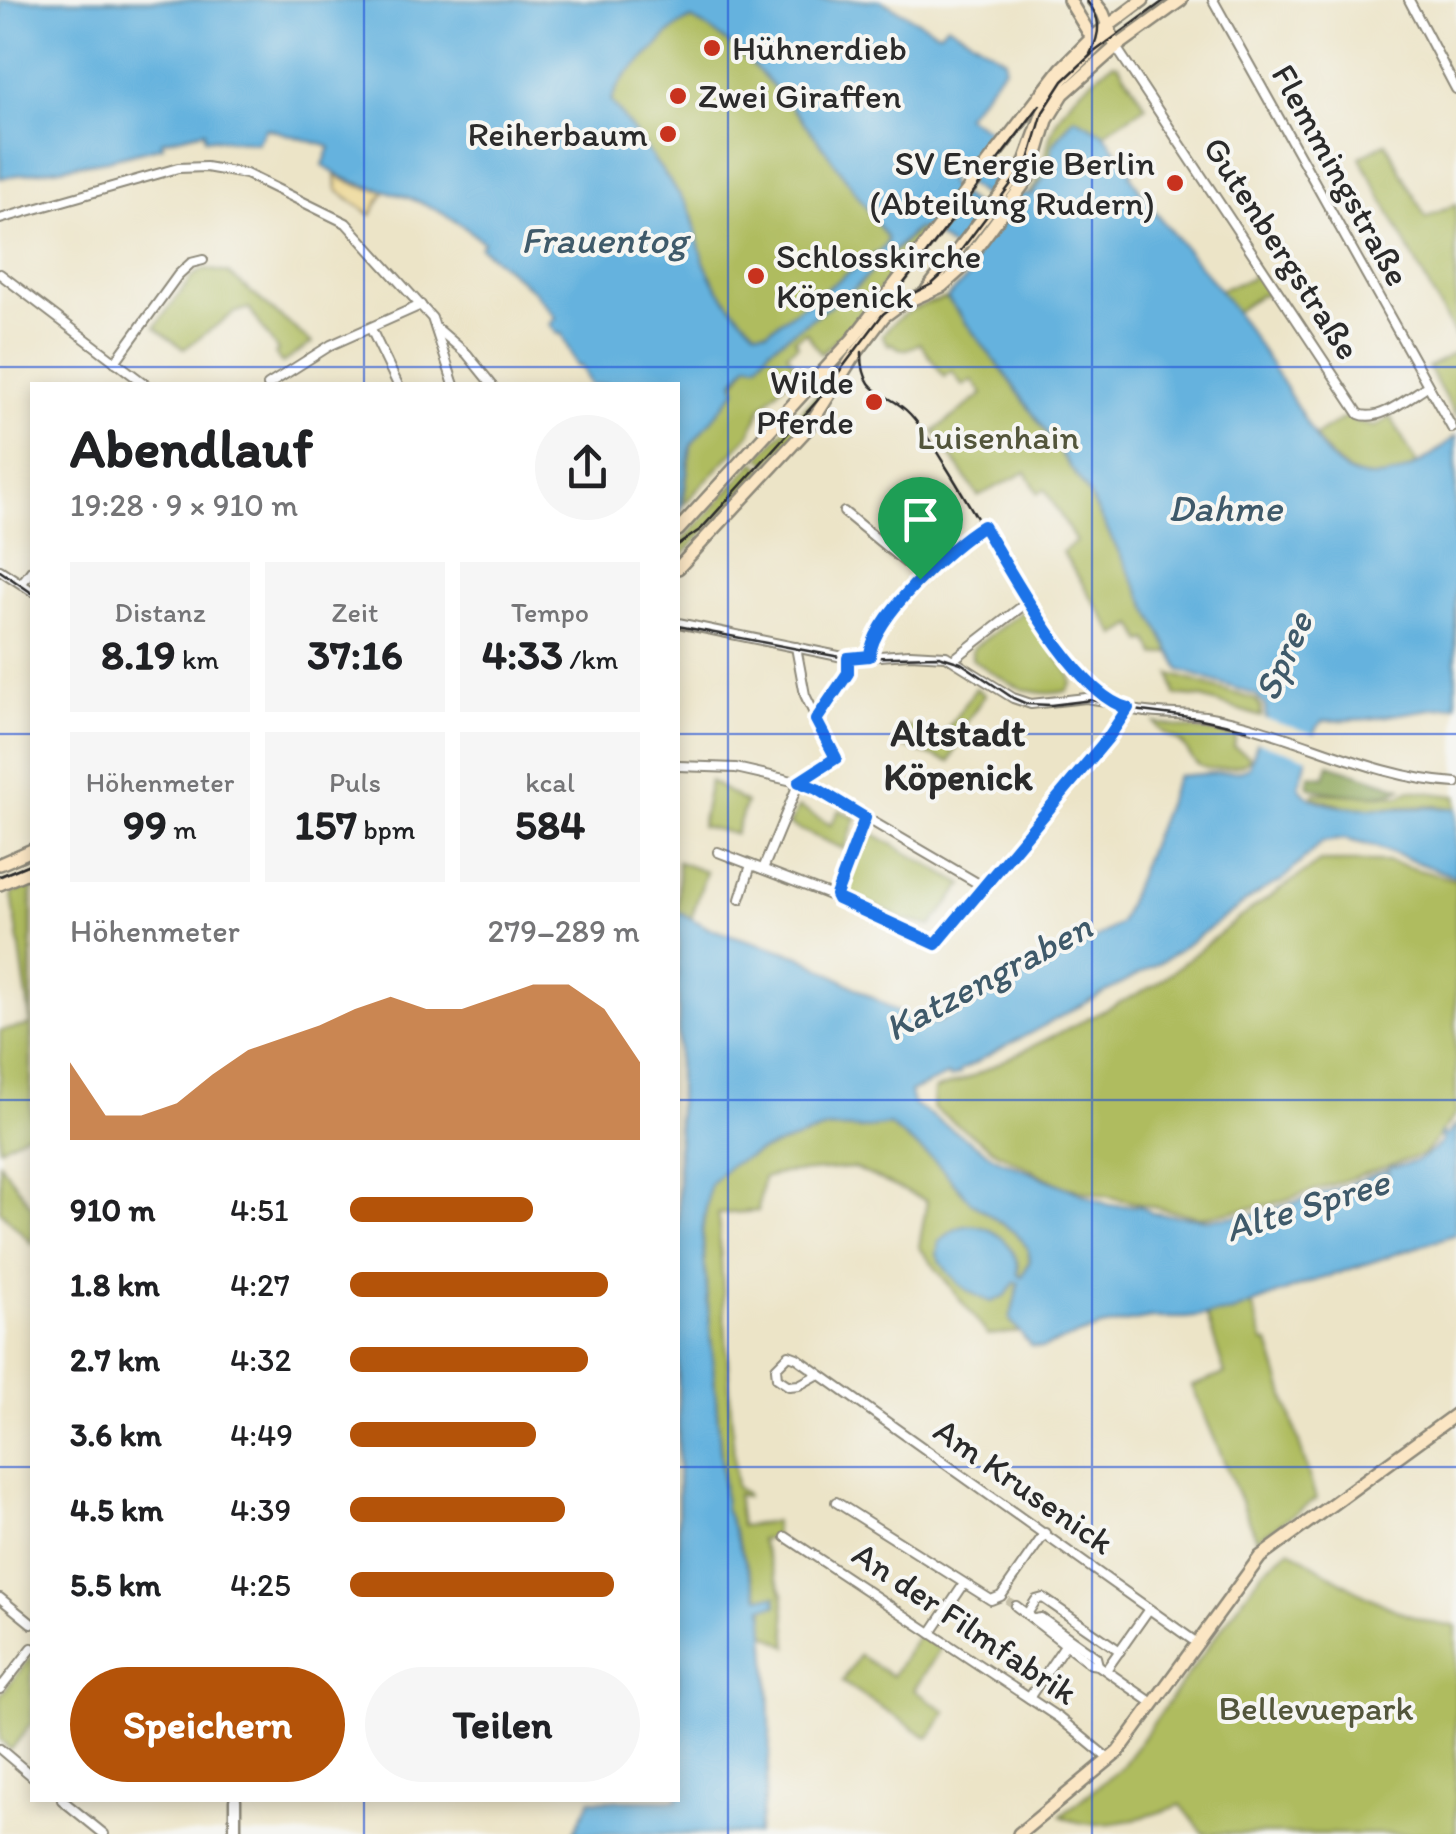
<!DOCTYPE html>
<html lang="de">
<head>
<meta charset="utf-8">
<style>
  body { margin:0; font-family:Itim,sans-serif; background:#f6f6f6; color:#202124; height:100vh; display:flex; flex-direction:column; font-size:38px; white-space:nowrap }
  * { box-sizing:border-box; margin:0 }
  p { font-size:32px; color:#757577 }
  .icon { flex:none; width:55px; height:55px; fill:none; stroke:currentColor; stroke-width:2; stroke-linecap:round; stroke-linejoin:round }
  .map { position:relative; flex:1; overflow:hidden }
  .drawer { position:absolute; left:30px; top:382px; width:650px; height:1420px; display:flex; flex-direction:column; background:#fff; border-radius:0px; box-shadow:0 5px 15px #0003 }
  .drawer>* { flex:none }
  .pin { position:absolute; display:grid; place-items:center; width:85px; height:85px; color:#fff; margin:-102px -42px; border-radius:50% 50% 50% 0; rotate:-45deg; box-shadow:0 0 10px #0007 }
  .pin .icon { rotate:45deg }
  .round { display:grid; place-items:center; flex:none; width:105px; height:105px; border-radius:52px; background:#f6f6f6 }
  .overview { display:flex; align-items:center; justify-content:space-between; height:170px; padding:0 40px }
  h1 { font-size:55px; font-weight:800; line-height:75px }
  .figures { display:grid; grid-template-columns:repeat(3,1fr); gap:15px; height:170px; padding:10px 40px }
  .figures div { display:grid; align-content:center; border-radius:0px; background:#f6f6f6; text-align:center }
  .figures b { font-size:42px; font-weight:800 }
  .figures small { font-size:28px; font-weight:400 }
  .figures p { font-size:28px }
  .chart { height:280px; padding:20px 40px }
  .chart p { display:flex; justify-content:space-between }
  .chart svg { width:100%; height:180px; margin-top:10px; fill:#b45309; opacity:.7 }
  .primary-button { display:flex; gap:20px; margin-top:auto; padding:20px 40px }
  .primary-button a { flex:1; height:115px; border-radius:60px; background:#b45309; color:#fff; font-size:40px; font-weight:800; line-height:115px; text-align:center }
  .primary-button a+a { background:#f6f6f6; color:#202124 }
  ul { padding:0 40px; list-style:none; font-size:32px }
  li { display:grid; grid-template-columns:160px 120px 1fr; align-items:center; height:75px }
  li i { height:25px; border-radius:12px; background:#b45309 }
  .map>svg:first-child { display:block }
  .green { fill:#afbc5f; stroke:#6d7445; stroke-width:2.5 }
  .forest { fill:#8ba456; stroke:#5b6840; stroke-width:2.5 }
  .sand { fill:#eeda9e; stroke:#8c8264; stroke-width:2.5 }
  .water { fill:#65b2de; stroke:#486e84; stroke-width:2.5; fill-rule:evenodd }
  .pier { fill:#ece4c7 }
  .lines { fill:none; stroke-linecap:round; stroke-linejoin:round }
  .minor-tunnel { stroke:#c5bfa8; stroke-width:8; stroke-dasharray:8 4; stroke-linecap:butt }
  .minor-casing { stroke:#8c8879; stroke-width:12 }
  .tertiary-casing { stroke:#8c8879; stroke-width:15 }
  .secondary-casing { stroke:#8c8879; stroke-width:16 }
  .minor { stroke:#fff; stroke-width:8 }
  .tertiary { stroke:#fff; stroke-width:10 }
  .secondary { stroke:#fbe6c4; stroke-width:11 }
  .tram { stroke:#2b2b2b; stroke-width:2.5 }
  .route-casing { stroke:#fff; stroke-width:20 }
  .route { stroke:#1a73e8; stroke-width:12 }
  .grid { fill:none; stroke:#1d4ed8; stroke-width:2.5; stroke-opacity:0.55 }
  .poi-dot { fill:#c8321e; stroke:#f6f6f2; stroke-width:4 }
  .labels { text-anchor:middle; stroke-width:8; stroke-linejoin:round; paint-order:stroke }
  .poi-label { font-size:35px; fill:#2b2b2b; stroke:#f6f6f2; text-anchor:start }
  .street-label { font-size:35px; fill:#2b2b2b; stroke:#f6f6f2 }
  .park-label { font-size:35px; fill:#53563b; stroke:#f6f6f2 }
  .water-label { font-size:38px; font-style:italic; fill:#3f5a6a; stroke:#f6f6f2 }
  .neighbourhood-label { font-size:38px; font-weight:bold; fill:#2b2b2b; stroke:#f6f6f2 }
</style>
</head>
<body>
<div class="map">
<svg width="1456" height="1834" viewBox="0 0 1456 1834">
  <rect width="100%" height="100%" fill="#f6f6f2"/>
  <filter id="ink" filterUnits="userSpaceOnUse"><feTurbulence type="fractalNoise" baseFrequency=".01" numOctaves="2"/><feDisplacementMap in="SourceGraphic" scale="20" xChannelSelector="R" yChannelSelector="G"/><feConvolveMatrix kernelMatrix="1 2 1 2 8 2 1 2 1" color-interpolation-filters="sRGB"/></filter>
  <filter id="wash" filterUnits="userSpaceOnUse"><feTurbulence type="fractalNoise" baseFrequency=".0048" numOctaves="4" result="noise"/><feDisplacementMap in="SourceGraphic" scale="40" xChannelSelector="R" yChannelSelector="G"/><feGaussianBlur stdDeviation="2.25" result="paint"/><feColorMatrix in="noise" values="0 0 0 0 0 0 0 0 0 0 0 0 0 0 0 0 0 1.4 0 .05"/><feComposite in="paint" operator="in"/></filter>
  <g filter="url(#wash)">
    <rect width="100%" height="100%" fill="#ece4c7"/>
    <!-- green -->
    <g class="green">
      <path d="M692 19C766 57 841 170 887 238V243L881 250 767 331 756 330C734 312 714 287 703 259 696 241 697 222 687 205L611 101C619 79 630 71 647 56 665 40 668 29 692 19Z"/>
      <path d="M1113 63 1118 64 1146 106 1104 133 1074 117 1053 145 1048 171 1033 194 1030 192C1045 173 1044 156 1051 134 1062 101 1087 84 1113 63Z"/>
      <path d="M1386 143 1426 218 1456 204V338L1360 157Z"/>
      <path d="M921 226 927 229 852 324 821 354 806 332 795 339 798 345 787 353 801 373 792 375 761 408 750 434 683 505 691 445 749 363 758 364 770 348 855 288Z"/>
      <path d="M205 269 228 273 312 343 282 363 275 354 278 351 249 308 234 313 184 349 155 327 193 276Z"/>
      <path d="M1254 270 1270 295 1261 294 1234 313 1218 290 1251 279Z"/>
      <path d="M947 298 1008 378 1087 491 1171 652 1156 655 1148 640 1143 642 1134 625 1116 635 1062 552 1076 542 1045 489 1038 493 1026 472 978 496 934 431 983 394 972 380 963 386 952 371 944 377 920 343C907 350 903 353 892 343L889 345 882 335C899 313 920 304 947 298Z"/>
      <path d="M1456 352V417L1428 367Z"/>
      <path d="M819 392 824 396 805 423 767 463 760 457Z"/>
      <path d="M1349 415 1354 422 1375 427 1391 417 1417 464C1377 494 1339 475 1315 436Z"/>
      <path d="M755 462 763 469 678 560V546Z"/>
      <path d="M1024 610 1071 676 1072 683 1067 691C1028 700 1003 680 972 659V649Z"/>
      <path d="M1171 674 1256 700 1261 708V717L1202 698 1175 695Z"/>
      <path d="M976 688 985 695 956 738 960 740 950 762 900 745 906 726 943 735Z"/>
      <path d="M1155 723 1236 736 1234 747 1249 756V760C1240 768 1205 773 1196 763 1189 757 1188 749 1181 743 1171 736 1162 734 1155 723Z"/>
      <path d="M710 781 746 803 735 834 701 826Z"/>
      <path d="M1410 790 1456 796V809L1437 806 1352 809 1313 797 1314 793 1400 796Z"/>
      <path d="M799 807 831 825 839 810 856 818 844 849 789 825Z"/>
      <path d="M869 831 963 885 931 926 905 920 841 890 863 833Z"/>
      <path d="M678 862 706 872 691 919 678 911Z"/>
      <path d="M1320 862H1389L1456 880V1114L1425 1154 1270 1205 1200 1217 1065 1187 997 1152 933 1108 934 1090 969 1078 1157 984 1239 918Z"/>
      <path d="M32 885 31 1131 0 1148V1031L31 1025 12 894Z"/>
      <path d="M889 1125 935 1161 971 1202 1014 1232 1027 1247 1030 1260 1022 1277 1018 1274 1019 1264 1015 1282 1020 1283 1010 1320 1019 1332 988 1335 919 1247 927 1201 854 1168 783 1173 763 1178 758 1211 718 1214 736 1487 746 1494V1497L737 1494 741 1526 774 1522 775 1537 760 1539 783 1594 788 1647 765 1633 763 1606 776 1596 760 1598 725 1508 702 1232 710 1184 730 1165 763 1150 828 1128 861 1129Z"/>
      <path d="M0 1163 32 1207V1244L0 1210Z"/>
      <path d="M1252 1304 1264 1343H1269L1316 1499 1257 1539 1192 1386 1225 1374 1206 1314 1232 1312Z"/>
      <path d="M1290 1549C1329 1576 1409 1626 1456 1626V1834H1204L1181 1805C1144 1818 1095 1834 1061 1816L1121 1768 1262 1572Z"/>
      <path d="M918 1635 940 1649 914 1690 946 1711 929 1738 842 1682 859 1655 892 1676Z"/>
      <path d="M32 1655V1722L11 1750 0 1741V1696Z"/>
    </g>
    <!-- forest -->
    <path class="forest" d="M1329 764 1401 788C1387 800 1323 794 1308 786L1309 775 1325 777Z"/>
    <!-- sand -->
    <path class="sand" d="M336 176 362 187 385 191 371 215 337 190Z"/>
    <!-- water -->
    <path class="water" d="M0 0H880L936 31 940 32 947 24 1005 59V67L965 116 990 131 974 156 975 166 1016 195 1033 194 1048 171 1053 145 1074 117 1104 133 1132 173 1130 175C1152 211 1178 240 1205 272 1238 313 1269 360 1296 405 1311 429 1325 464 1354 474 1393 487 1427 460 1456 436V705L1368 719 1323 721 1316 728 1299 786C1317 821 1422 803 1456 809V877L1376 847 1344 839 1322 842 1281 881 1261 891 1165 960 960 1071V1074L950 1078 948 1075 910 1092 913 1104 996 1158 1108 1205 1140 1206 1152 1213 1207 1219 1259 1214 1345 1186 1347 1189 1349 1184 1387 1170 1389 1173V1167C1411 1166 1430 1156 1443 1140L1439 1136 1441 1133 1446 1136 1456 1125V1234L1305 1284 1232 1312 1187 1318H1151L1101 1327 1042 1348 1031 1346 1010 1320 1019 1283 1015 1282 1006 1295 992 1302C966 1293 950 1279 937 1255L939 1242C944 1238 952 1230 958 1228 987 1217 1021 1246 1018 1274L1022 1277 1030 1260 1027 1247 1014 1232 971 1202 935 1161 889 1125 861 1129 828 1128 763 1150 730 1165 710 1184 702 1232 725 1508 759 1597 776 1596 777 1605 763 1607C769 1687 778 1754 757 1834H573L590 1800H678V911L708 928 800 956 917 1023H936L1074 952 1120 923 1177 776 1239 771 1249 767 1266 718 1265 706 1256 695 1180 670 1087 491 1008 378 947 298 971 274 967 259 927 229H916L855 288 770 348 758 364 749 363 734 381 737 389 691 445 678 534V385H590L581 366 577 367 561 333 557 334 550 324 556 318 533 290 480 247 483 242C464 226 440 210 417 201 384 187 351 188 323 165L330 147 266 128 257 143 205 138 204 131 162 141 163 146 107 160 0 178ZM692 19C766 57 841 170 887 238V243L881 250 767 331 756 330C734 311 713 286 703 259 696 241 697 222 687 205L611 101C619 79 630 71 647 56 665 40 668 29 692 19ZM951 176 962 180 1008 214 1001 225 951 188 948 180Z"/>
    <!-- pier -->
    <path class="pier" d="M1261 718 1319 735 1312 759 1254 741Z"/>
  </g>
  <g filter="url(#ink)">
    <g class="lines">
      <!-- minor-tunnel -->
      <path class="minor-tunnel" d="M1007 1600 1016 1606"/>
      <!-- minor casing -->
      <g class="minor-casing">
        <g id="minor">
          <path d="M1213 0 1452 428"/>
          <path d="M1409 0 1456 89"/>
          <path d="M1116 47 1359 414C1379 423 1409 397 1427 386"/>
          <path d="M0 219 178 168 206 167 246 174 346 223 432 318 454 385"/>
          <path d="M0 274 146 385"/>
          <path d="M371 329 398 385"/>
          <path d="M438 329 467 354 492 385"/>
          <path d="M115 362 178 275 191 263 203 260"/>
          <path d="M268 385 331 345 421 305"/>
          <path d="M844 512 922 576"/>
          <path d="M0 570 32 591"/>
          <path d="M22 583 32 570"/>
          <path d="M678 623 848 658 910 654 946 656 1013 698 1031 704 1086 698 1106 701"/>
          <path d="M870 656C870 620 952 545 983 526 1010 571 1065 673 1107 700 1133 717 1175 712 1205 716 1290 730 1369 778 1456 783"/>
          <path d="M954 659 1029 601"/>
          <path d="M816 720 848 673V658"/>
          <path d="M678 766 736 768 810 785 984 887"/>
          <path d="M718 852 832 896 836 895 838 899 936 944 1120 724 1128 708"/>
          <path d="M763 869 799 782 836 758 805 695 796 647"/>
          <path d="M836 895 865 818"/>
          <path d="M740 899 751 865"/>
          <path d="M819 1374 799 1385 789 1386 777 1378 776 1368 789 1355 797 1358 1197 1643"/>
          <path d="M836 1502 991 1600 1001 1596 1045 1533"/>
          <path d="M786 1537 1059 1718 1110 1760"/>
          <path d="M0 1598 32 1624"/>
          <path d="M1016 1606 1091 1664 1098 1665 1154 1704"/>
          <path d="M1027 1614 1036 1600 1043 1598 1120 1651"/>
          <path d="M1035 1619 1041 1618 1096 1657 1098 1665"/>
          <path d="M931 1633 964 1584"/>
          <path d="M1106 1670 1149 1609"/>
          <path d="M0 1689 32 1648"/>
          <path d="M1029 1698 1067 1642"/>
          <path d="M0 1749 32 1776"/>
          <path d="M62 1800 104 1834"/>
        </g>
      </g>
      <!-- tertiary casing -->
      <g class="tertiary-casing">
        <path id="tertiary" d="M235 1834V1800"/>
      </g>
      <!-- secondary casing -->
      <g class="secondary-casing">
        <g id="secondary">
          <path d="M1069 0 1092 38"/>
          <path d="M1093 0 1103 13 1116 47"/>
          <path d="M927 290 1024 165 1048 99 1064 78 1100 43 1107 29"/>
          <path d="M678 530 852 340 1061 69 1092 38 1143 0"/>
          <path d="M678 568 808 428 851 360 884 316 899 305 942 286 960 270 1031 174 1047 120 1063 94 1116 47 1181 0"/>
          <path d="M0 864 32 850"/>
          <path d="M0 884 32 870"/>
          <path d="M1019 1834 1118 1752 1260 1557 1456 1414"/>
        </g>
      </g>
      <!-- minor -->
      <use href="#minor" class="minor"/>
      <!-- tertiary -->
      <use href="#tertiary" class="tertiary"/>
      <!-- secondary -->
      <use href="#secondary" class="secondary"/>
      <!-- tram -->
      <g class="tram">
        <path d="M1086 0C1102 18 1101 33 1090 54"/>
        <path d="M891 300 1040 105"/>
        <path d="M862 352C861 398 888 390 910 414 924 429 934 448 945 465 980 519 1062 677 1114 702"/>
        <path d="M678 545 701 529 817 401 883 314 902 299 932 284 944 273 1029 160 1043 112 1063 81 1094 52 1165 0"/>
        <path d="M0 571 32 593"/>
        <path d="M678 626 845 658 939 656 961 663 1013 698 1027 704 1051 705 1092 700 1125 709 1197 718 1247 729"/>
        <path d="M0 876 32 863"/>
      </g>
    </g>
  </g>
  <g class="lines" filter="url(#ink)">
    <!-- route casing -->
    <g class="route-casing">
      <path id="route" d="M983 526C1011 572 1076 696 1128 708L1108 738 936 944 838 899 836 895 865 818 817 789 799 782 836 758 816 720 848 673V658L870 656C871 619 951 545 983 526Z"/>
    </g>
    <!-- route -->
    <use href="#route" class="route"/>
  </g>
  <!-- grid -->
  <path class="grid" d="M364 0V385M728 0V1834M1092 0V1834M0 367H1456M0 734H32M678 734H1456M0 1100H32M678 1100H1456M0 1467H32M678 1467H1456M364 1800V1834"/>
  <!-- markers -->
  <g class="poi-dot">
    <circle cx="712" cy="48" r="10"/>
    <circle cx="678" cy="96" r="10"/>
    <circle cx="668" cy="134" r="10"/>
    <circle cx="1175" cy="183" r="10"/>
    <circle cx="756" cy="276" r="10"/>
    <circle cx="874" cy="402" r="10"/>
  </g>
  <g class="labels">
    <!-- poi labels -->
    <g class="poi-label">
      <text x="732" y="60">Hühnerdieb</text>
      <text x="698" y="108">Zwei Giraffen</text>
      <text x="648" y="146" text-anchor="end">Reiherbaum</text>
      <text x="1155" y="175" text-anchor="end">SV Energie Berlin<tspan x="1155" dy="40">(Abteilung Rudern)</tspan></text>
      <text x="776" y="268">Schlosskirche<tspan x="776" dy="40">Köpenick</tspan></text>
      <text x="854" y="394" text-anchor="end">Wilde<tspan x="854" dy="40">Pferde</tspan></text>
    </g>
    <!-- street labels -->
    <g class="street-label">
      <text transform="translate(1341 175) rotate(61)" y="12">Flemmingstraße</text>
      <text transform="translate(1282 248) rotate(57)" y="12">Gutenbergstraße</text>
      <text transform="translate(1024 1486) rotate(35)" y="12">Am Krusenick</text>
      <text transform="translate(965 1623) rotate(34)" y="12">An der Filmfabrik</text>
    </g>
    <!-- park labels -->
    <g class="park-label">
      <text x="998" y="449">Luisenhain</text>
      <text x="1316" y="1720">Bellevuepark</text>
    </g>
    <!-- water labels -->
    <g class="water-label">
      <text x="604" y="253">Frauentog</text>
      <text x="1225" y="521">Dahme</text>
      <text transform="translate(1283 656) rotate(-66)" y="13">Spree</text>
      <text transform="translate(988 977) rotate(-28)" y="13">Katzengraben</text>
      <text transform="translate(1307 1205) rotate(-17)" y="13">Alte Spree</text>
    </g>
    <!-- neighbourhood labels -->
    <g class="neighbourhood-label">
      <text x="958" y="746">Altstadt<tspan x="958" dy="44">Köpenick</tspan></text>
    </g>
  </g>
</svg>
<div class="pin" style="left:920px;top:579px;background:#1e9e55"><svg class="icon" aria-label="arrive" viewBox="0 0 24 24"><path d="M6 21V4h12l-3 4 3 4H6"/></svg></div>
<section class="drawer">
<div class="overview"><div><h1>Abendlauf</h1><p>19:28 · 9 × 910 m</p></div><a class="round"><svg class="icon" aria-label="share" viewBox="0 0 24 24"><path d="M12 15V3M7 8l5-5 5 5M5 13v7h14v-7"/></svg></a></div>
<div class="figures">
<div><p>Distanz</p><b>8.19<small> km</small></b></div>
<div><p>Zeit</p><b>37:16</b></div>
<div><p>Tempo</p><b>4:33<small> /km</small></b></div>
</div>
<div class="figures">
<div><p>Höhenmeter</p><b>99<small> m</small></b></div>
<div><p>Puls</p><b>157<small> bpm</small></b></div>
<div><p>kcal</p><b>584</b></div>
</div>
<div class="chart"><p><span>Höhenmeter</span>279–289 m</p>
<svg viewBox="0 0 160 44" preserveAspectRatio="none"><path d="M0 44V25L10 38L20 38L30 35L40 28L50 22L60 19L70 16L80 12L90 9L100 12L110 12L120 9L130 6L140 6L150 12L160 25V44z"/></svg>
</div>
<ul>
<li><b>910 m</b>4:51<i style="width:63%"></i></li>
<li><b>1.8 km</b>4:27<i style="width:89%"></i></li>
<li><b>2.7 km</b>4:32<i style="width:82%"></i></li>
<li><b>3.6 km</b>4:49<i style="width:64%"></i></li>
<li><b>4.5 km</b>4:39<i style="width:74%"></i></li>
<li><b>5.5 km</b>4:25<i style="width:91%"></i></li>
</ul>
<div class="primary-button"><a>Speichern</a><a>Teilen</a></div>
</section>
</div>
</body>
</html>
